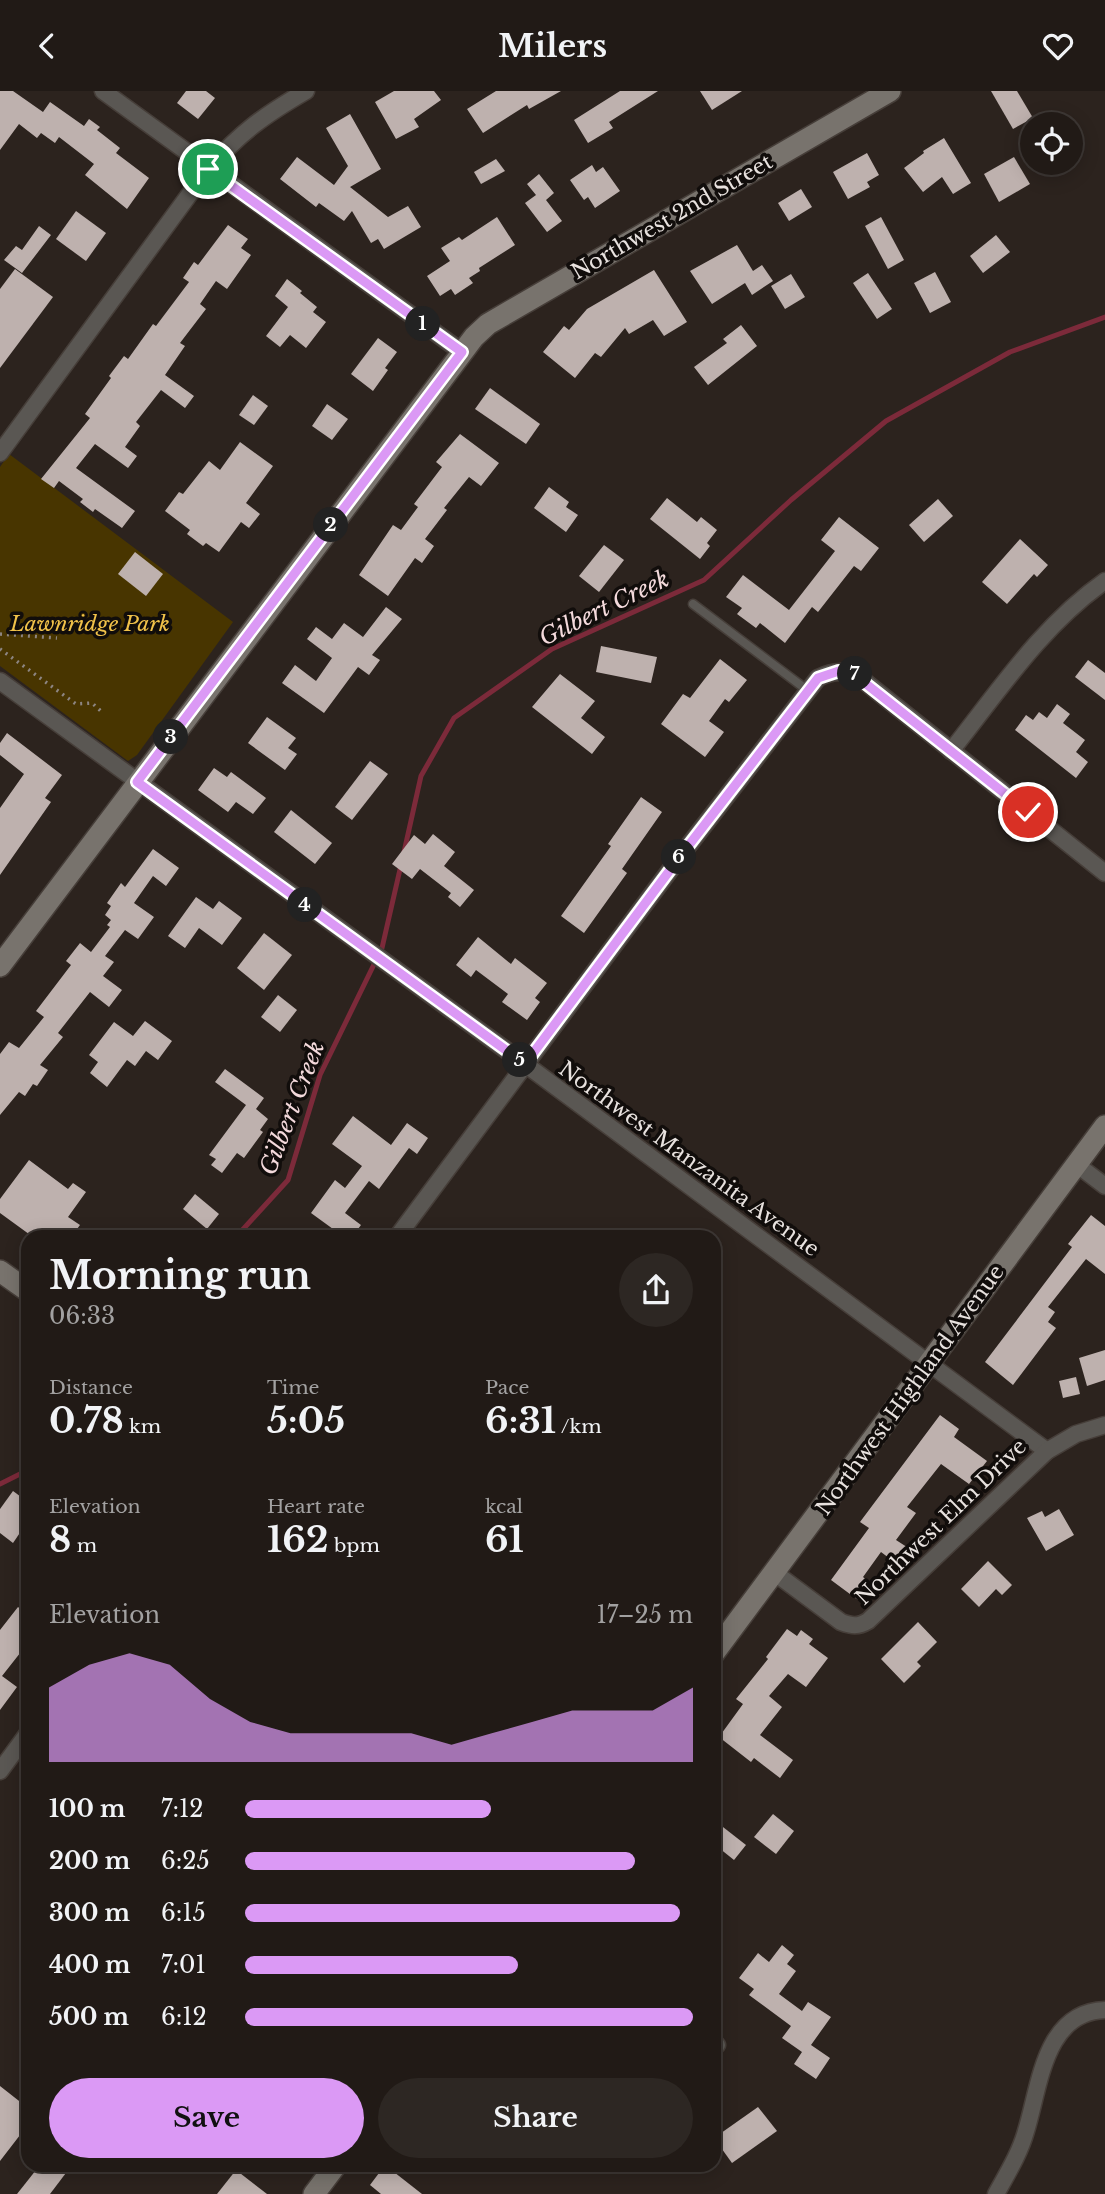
<!DOCTYPE html>
<html lang="en">
<head>
<meta charset="utf-8">
<style>
  body { margin:0; font-family:"Libre Baskerville",serif; background:#2d2723; color:#f1f3f6; height:100vh; display:flex; flex-direction:column; font-size:26px; white-space:nowrap }
  * { box-sizing:border-box; margin:0 }
  p { font-size:23px; color:#a2a1a1 }
  .icon { flex:none; width:38px; height:38px; fill:none; stroke:currentColor; stroke-width:2; stroke-linecap:round; stroke-linejoin:round }
  .map { position:relative; flex:1; overflow:hidden }
  .panel { position:absolute; left:21px; top:1139px; width:700px; height:942px; display:flex; flex-direction:column; background:#211a16; border-radius:21px; box-shadow:0 4px 18px #0003,0 0 0 2px #3e3835 }
  .panel>* { flex:none }
  .tools { position:absolute; left:1020px; top:21px; display:grid; gap:14px }
  .tools a { display:grid; place-items:center; width:63px; height:63px; border-radius:50%; background:#211a16; box-shadow:0 4px 18px #0003,0 0 0 2px #3e3835; font-size:35px }
  .pin { position:absolute; display:grid; place-items:center; width:60px; height:60px; color:#fff; margin:-30px; border:4px solid #fff; border-radius:50%; box-shadow:0 2px 7px #0007 }
  .km { position:absolute; width:35px; height:35px; margin:-18px; border-radius:50%; background:#222; color:#fff; font-size:19px; line-height:35px; text-align:center }
  .round { display:grid; place-items:center; flex:none; width:74px; height:74px; border-radius:37px; background:#2d2723 }
  .overview { display:flex; align-items:center; justify-content:space-between; height:119px; padding:0 28px }
  h1 { font-size:38px; font-weight:800; line-height:52px }
  .metrics { display:grid; grid-template-columns:repeat(3,1fr); gap:10px; height:119px; padding:7px 28px }
  .metrics div { display:grid; align-content:center }
  .metrics b { font-size:35px; font-weight:800 }
  .metrics small { font-size:19px; font-weight:400 }
  .metrics p { font-size:19px }
  .chart { height:196px; padding:14px 28px }
  .chart p { display:flex; justify-content:space-between }
  .chart svg { width:100%; height:126px; margin-top:7px; fill:#db99f5; opacity:.7 }
  .cta { display:flex; gap:14px; margin-top:auto; padding:14px 28px }
  .cta a { flex:1; height:80px; border-radius:42px; background:#db99f5; color:#111; font-size:28px; font-weight:800; line-height:80px; text-align:center }
  .cta a+a { background:#2d2723; color:#f1f3f6 }
  ul { padding:0 28px; list-style:none; font-size:23px }
  li { display:grid; grid-template-columns:112px 84px 1fr; align-items:center; height:52px }
  li i { height:18px; border-radius:9px; background:#db99f5 }
  header { display:flex; justify-content:space-between; align-items:center; height:91px; padding:0 28px; background:#211a16; font-size:32px; font-weight:800 }
  .map>svg:first-child { display:block }
  .green { fill:#483500 }
  .lines { fill:none; stroke-linecap:round; stroke-linejoin:round }
  .stream { stroke:#7c2a3a; stroke-width:5 }
  .building { fill:#beb1ae }
  .lane-casing { stroke:#463e39; stroke-width:11 }
  .street-casing { stroke:#463e39; stroke-width:19 }
  .secondary-casing { stroke:#463e39; stroke-width:24 }
  .path { stroke:#8d8581; stroke-width:3.5; stroke-dasharray:2 5; stroke-linecap:butt }
  .lane { stroke:#5a5753; stroke-width:8 }
  .street { stroke:#5a5753; stroke-width:16 }
  .secondary { stroke:#78736d; stroke-width:21 }
  .route-casing { stroke:#fff; stroke-width:14 }
  .route { stroke:#db99f5; stroke-width:9 }
  .labels { text-anchor:middle; stroke-width:7; stroke-linejoin:round; paint-order:stroke }
  .street-label { font-size:21px; fill:#e8e2df; stroke:#110d0b }
  .park-label { font-size:21px; font-style:italic; fill:#f1c24a; stroke:#110d0b }
  .water-label { font-size:23px; font-style:italic; fill:#f4dadc; stroke:#110d0b }
</style>
</head>
<body>
<header><svg class="icon" aria-label="back" viewBox="0 0 24 24"><path d="M15 5l-7 7 7 7"/></svg>Milers<svg class="icon" aria-label="heart" viewBox="0 0 24 24"><path d="M12 20l-8-8c-3-5 5-10 8-4 3-6 11-1 8 4z"/></svg></header>
<div class="map">
<svg width="1105" height="2103" viewBox="0 0 1105 2103">
  <rect width="100%" height="100%" fill="#2c231e"/>
  <!-- green -->
  <path class="green" d="M9 363 233 531 137 664 128 670 0 575V376Z"/>
  <g class="lines">
    <!-- stream -->
    <g class="stream">
      <path d="M404 761 421 685 454 627 552 558 704 489 791 409 886 330 1010 261 1105 226"/>
      <path d="M236 1146 288 1089 320 984 382 857 401 774"/>
      <path d="M0 1393 28 1379"/>
    </g>
  </g>
  <!-- building -->
  <g class="building">
    <path d="M0 0H13L43 21 50 11 84 35 89 28 100 36 97 39 120 57 116 62 149 87 127 118 85 84 94 73 59 46 55 52 41 42 37 47 19 33 0 59Z"/>
    <path d="M186 0H206L215 7 198 28 177 12Z"/>
    <path d="M394 0H434L441 9 414 28 419 36 396 48 375 11Z"/>
    <path d="M496 0H561L529 18 527 14 483 42 467 18Z"/>
    <path d="M620 0H658L609 31 613 37 588 52 574 29Z"/>
    <path d="M700 0H742L712 19Z"/>
    <path d="M991 0H1017L1033 27 1013 38Z"/>
    <path d="M350 23 381 78 350 96 388 126 408 115 421 136 384 158 378 148 371 152 352 120 344 130 319 112 316 116 280 88 297 66 334 94 348 75 326 37Z"/>
    <path d="M944 47 971 92 953 103 942 86 923 101 904 77 924 62 923 60Z"/>
    <path d="M867 62 879 84 867 91 870 96 848 108 833 81Z"/>
    <path d="M1014 66 1030 93 999 111 984 83Z"/>
    <path d="M496 68 505 80 481 93 474 81Z"/>
    <path d="M592 74 596 81 603 76 620 100 595 117 588 106 584 109 570 89Z"/>
    <path d="M539 83 554 102 546 109 562 130 547 141 525 112 536 104 527 93Z"/>
    <path d="M801 98 812 116 789 130 778 112Z"/>
    <path d="M76 120 106 142 86 170 56 148Z"/>
    <path d="M497 126 515 154 479 177 480 180 469 187 473 192 455 204 451 198 440 205 427 185 450 170 441 157 459 146 462 149Z"/>
    <path d="M881 126 904 169 888 178 865 135Z"/>
    <path d="M228 134 248 148 241 157 251 164 227 198 216 190 200 213 206 218 180 252 185 255 165 284 194 305 185 317 161 299 136 331 140 335 125 356 137 365 128 377 95 353 76 377 135 420 122 437 95 418 93 421 80 411 83 408 59 390 54 397 41 388 90 327 85 323 111 287 109 285 124 265 128 268 153 233 156 235 189 191 183 187 194 171 198 174Z"/>
    <path d="M39 135 51 144 22 182 4 169 16 155 22 159Z"/>
    <path d="M996 144 1010 161 983 182 970 165Z"/>
    <path d="M737 154 753 180 762 174 773 190 752 204 745 192 712 213 690 180Z"/>
    <path d="M15 178 53 206 0 277V198Z"/>
    <path d="M654 179 687 231 664 245 653 229 629 243 625 237 601 266 595 262 575 287 543 261 564 235 569 239 587 218Z"/>
    <path d="M935 181 951 211 930 222 914 192Z"/>
    <path d="M868 182 892 218 877 228 853 192Z"/>
    <path d="M791 183 805 206 785 218 771 195Z"/>
    <path d="M287 188 302 200 300 202 317 216 313 221 326 231 306 257 290 244 280 256 266 245 288 216 275 205Z"/>
    <path d="M741 234 757 255 708 294 694 276 727 252 723 248Z"/>
    <path d="M378 247 397 261 385 277 388 279 373 300 351 283Z"/>
    <path d="M490 297 540 333 526 353 475 318Z"/>
    <path d="M253 304 268 315 254 334 239 324Z"/>
    <path d="M327 313 348 328 332 349 312 335Z"/>
    <path d="M460 343 499 372 481 395 469 386 444 417 447 419 425 448 434 455 422 472 415 467 388 505 359 484 393 434 401 439 418 416 414 413 442 376 436 371Z"/>
    <path d="M240 351 273 375 246 412 260 423 249 437 241 431 219 461 206 452 203 455 187 443 190 439 165 420 179 401 183 403 209 370 220 379Z"/>
    <path d="M549 396 569 411 566 416 578 424 566 441 534 417Z"/>
    <path d="M667 407 697 431 701 426 717 439 707 452 710 455 700 468 650 428Z"/>
    <path d="M938 408 953 425 924 451 909 434Z"/>
    <path d="M839 426 879 457 861 480 854 475 818 521 812 516 785 552 760 532 756 537 737 523 742 517 726 506 743 484 789 519 835 460 821 449Z"/>
    <path d="M1020 448 1048 474 1037 486 1034 483 1007 513 982 491Z"/>
    <path d="M604 454 624 469 599 501 579 485Z"/>
    <path d="M135 461 163 483 146 505 118 483Z"/>
    <path d="M386 516 402 528 372 564 380 569 369 584 358 576 324 622 282 592 295 574 316 590 332 567 307 548 316 536 332 548 344 532 363 546Z"/>
    <path d="M601 555 657 566 651 592 596 581Z"/>
    <path d="M720 568 747 589 729 611 725 608 709 630 724 641 705 666 661 633 683 603 690 607Z"/>
    <path d="M1088 569 1105 582V609L1075 586Z"/>
    <path d="M560 583 595 610 581 627 605 646 592 663 532 616Z"/>
    <path d="M1057 613 1070 623 1063 632 1085 649 1076 661 1088 671 1076 687 1015 639 1026 624 1033 629 1039 621 1047 627Z"/>
    <path d="M267 626 296 647 288 657 297 663 285 679 248 652Z"/>
    <path d="M7 642 62 684 45 707 51 711 0 784V717L24 683 0 664V652Z"/>
    <path d="M370 670 388 683 352 729 335 716Z"/>
    <path d="M214 677 227 686 231 681 266 707 253 723 236 711 228 721 198 699Z"/>
    <path d="M641 706 662 721 622 778 627 782 584 842 561 825 611 755 608 753Z"/>
    <path d="M291 719 332 752 315 773 274 741Z"/>
    <path d="M433 743 455 761 444 775 474 799 460 816 448 806 451 802 420 778 412 788 392 773 414 744 425 753Z"/>
    <path d="M153 758 179 777 166 795 153 785 134 812 154 826 138 848 125 839 105 865 114 871 103 885 122 899 109 916 90 901 58 942 63 946 40 974 48 979 37 995 33 993 25 1005 19 1001 0 1024V963L9 951 19 957 44 926 36 920 71 874 66 870 80 852 91 861 110 836 107 834 111 829 105 824 111 815 107 812 121 792 125 796Z"/>
    <path d="M196 806 213 818 219 810 242 827 222 854 199 837 185 857 168 845Z"/>
    <path d="M264 842 292 864 264 899 237 877Z"/>
    <path d="M478 846 511 873 515 867 547 892 535 907 540 911 527 929 502 911 508 903 476 879 471 886 456 874Z"/>
    <path d="M278 904 297 919 280 941 261 926Z"/>
    <path d="M145 930 172 950 158 969 146 960 135 975 127 969 107 996 90 982 98 971 89 964 114 931 133 945Z"/>
    <path d="M225 978 264 1007 256 1018 268 1028 260 1039 263 1041 244 1067 237 1062 222 1082 211 1074 216 1068 209 1064 246 1014 215 991Z"/>
    <path d="M353 1025 391 1054 407 1032 428 1047 417 1063 409 1057 379 1098 369 1090 345 1122 361 1134 352 1146H344L311 1122 335 1089 345 1097 362 1075 332 1053Z"/>
    <path d="M29 1069 68 1098 73 1092 86 1101 68 1126 80 1134 71 1146H33L0 1122V1108Z"/>
    <path d="M195 1103 219 1123 207 1138 183 1118Z"/>
    <path d="M1091 1124 1105 1135V1183L1086 1168 1048 1216 1055 1221 1048 1231 1056 1237 1013 1294 985 1271 1072 1156 1068 1153Z"/>
    <path d="M1105 1259V1289L1087 1295 1079 1267Z"/>
    <path d="M1076 1286 1080 1303 1063 1307 1059 1290Z"/>
    <path d="M940 1324 959 1338 954 1346 987 1370 969 1393 941 1373 907 1416 916 1422 896 1449 913 1460 901 1476 881 1461 863 1486 870 1492 858 1509 831 1489 869 1437 860 1431Z"/>
    <path d="M13 1400 28 1411V1430L13 1452 0 1442V1418Z"/>
    <path d="M1059 1418 1074 1444 1046 1460 1027 1427 1042 1420 1045 1426Z"/>
    <path d="M988 1470 1012 1494 1002 1504 996 1498 979 1516 961 1498Z"/>
    <path d="M18 1516 28 1524V1552L2 1585 17 1596 0 1619V1539Z"/>
    <path d="M918 1531 937 1551 917 1571 921 1575 904 1592 881 1568Z"/>
    <path d="M787 1538 797 1545 801 1539 813 1548 809 1553 828 1567 806 1596 788 1583 769 1605 782 1616 760 1644 793 1669 780 1687 754 1667 751 1671 719 1646 743 1613 736 1608 768 1568 766 1566Z"/>
    <path d="M773 1723 794 1740 776 1763 754 1746Z"/>
    <path d="M714 1729 746 1754 734 1769 714 1753Z"/>
    <path d="M782 1854 794 1864 787 1873 796 1880 779 1903 802 1920 808 1911 831 1926 811 1954 830 1967 816 1988 794 1973 802 1961 782 1947 791 1935 749 1904 754 1898 739 1887 758 1862 769 1871Z"/>
    <path d="M0 1995 28 2017 19 2028 27 2035 0 2070Z"/>
    <path d="M758 2016 777 2040 732 2072 714 2047Z"/>
    <path d="M40 2074H72L50 2103H17Z"/>
    <path d="M385 2074 422 2103H381L370 2094Z"/>
    <path d="M236 2079 267 2103H217Z"/>
  </g>
  <g class="lines">
    <!-- lane casing -->
    <g class="lane-casing">
      <path id="lane" d="M693 513 807 599"/>
    </g>
    <!-- street casing -->
    <g class="street-casing">
      <g id="street">
        <path d="M103 0 462 261"/>
        <path d="M0 362 208 78C241 41 263 25 306 0"/>
        <path d="M0 590 525 973 1047 1360"/>
        <path d="M951 660C998 601 1042 534 1105 490"/>
        <path d="M1076 1073 1105 1095"/>
        <path d="M397 1146 682 763 818 587C836 578 848 579 864 590L1105 782"/>
        <path d="M775 1482 841 1531C852 1535 858 1536 868 1530L1047 1360 1076 1343 1105 1334"/>
        <path d="M0 1680 28 1642"/>
        <path d="M714 1953 717 1954"/>
        <path d="M996 2103C1007 2083 1020 2062 1026 2040 1040 1995 1044 1921 1105 1919"/>
      </g>
    </g>
    <!-- secondary casing -->
    <g class="secondary-casing">
      <g id="secondary">
        <path d="M0 875 474 246 488 233 890 0"/>
        <path d="M0 1180 28 1200"/>
        <path d="M714 1562 1105 1035"/>
        <path d="M314 2103 336 2074"/>
      </g>
    </g>
    <!-- path -->
    <g class="path">
      <path d="M0 543 57 547"/>
      <path d="M0 558 76 613 92 612 103 622"/>
    </g>
    <!-- lane -->
    <use href="#lane" class="lane"/>
    <!-- street -->
    <use href="#street" class="street"/>
    <!-- secondary -->
    <use href="#secondary" class="secondary"/>
  </g>
  <g class="lines">
    <!-- route casing -->
    <g class="route-casing">
      <path id="route" d="M208 78 462 261 137 691 525 973 682 763 818 587 839 580 851 581 1028 721"/>
    </g>
    <!-- route -->
    <use href="#route" class="route"/>
  </g>
  <g class="labels">
    <!-- street labels -->
    <g class="street-label">
      <text transform="translate(672 126) rotate(-30)" y="7">Northwest 2nd Street</text>
      <text transform="translate(689 1068) rotate(36)" y="7">Northwest Manzanita Avenue</text>
      <text transform="translate(910 1299) rotate(-54)" y="7">Northwest Highland Avenue</text>
      <text transform="translate(941 1431) rotate(-44)" y="7">Northwest Elm Drive</text>
    </g>
    <!-- park labels -->
    <g class="park-label">
      <text x="90" y="540">Lawnridge Park</text>
    </g>
    <!-- water labels -->
    <g class="water-label">
      <text transform="translate(604 517) rotate(-26)" y="8">Gilbert Creek</text>
      <text transform="translate(292 1017) rotate(-69)" y="8">Gilbert Creek</text>
    </g>
  </g>
</svg>
<div class="tools">
<a><svg class="icon" aria-label="locate" viewBox="0 0 24 24"><circle cx="12" cy="12" r="6"/><path d="M12 2v4M12 18v4M2 12h4M18 12h4"/></svg></a>
</div>
<div class="pin" style="left:208px;top:78px;background:#1e9e55"><svg class="icon" aria-label="arrive" viewBox="0 0 24 24"><path d="M6 21V4h12l-3 4 3 4H6"/></svg></div>
<div class="pin" style="left:1028px;top:721px;background:#d93025"><svg class="icon" aria-label="check" viewBox="0 0 24 24"><path d="M5 12l5 5 9-10"/></svg></div>
<b class="km" style="left:423px;top:233px">1</b>
<b class="km" style="left:331px;top:434px">2</b>
<b class="km" style="left:171px;top:646px">3</b>
<b class="km" style="left:305px;top:814px">4</b>
<b class="km" style="left:520px;top:969px">5</b>
<b class="km" style="left:679px;top:766px">6</b>
<b class="km" style="left:855px;top:583px">7</b>
<section class="panel">
<div class="overview"><div><h1>Morning run</h1><p>06:33</p></div><a class="round"><svg class="icon" aria-label="share" viewBox="0 0 24 24"><path d="M12 15V3M7 8l5-5 5 5M5 13v7h14v-7"/></svg></a></div>
<div class="metrics">
<div><p>Distance</p><b>0.78<small> km</small></b></div>
<div><p>Time</p><b>5:05</b></div>
<div><p>Pace</p><b>6:31<small> /km</small></b></div>
</div>
<div class="metrics">
<div><p>Elevation</p><b>8<small> m</small></b></div>
<div><p>Heart rate</p><b>162<small> bpm</small></b></div>
<div><p>kcal</p><b>61</b></div>
</div>
<div class="chart"><p><span>Elevation</span>17–25 m</p>
<svg viewBox="0 0 160 44" preserveAspectRatio="none"><path d="M0 44V18L10 10L20 6L30 10L40 22L50 30L60 34L70 34L80 34L90 34L100 38L110 34L120 30L130 26L140 26L150 26L160 18V44z"/></svg>
</div>
<ul>
<li><b>100 m</b>7:12<i style="width:55%"></i></li>
<li><b>200 m</b>6:25<i style="width:87%"></i></li>
<li><b>300 m</b>6:15<i style="width:97%"></i></li>
<li><b>400 m</b>7:01<i style="width:61%"></i></li>
<li><b>500 m</b>6:12<i style="width:100%"></i></li>
</ul>
<div class="cta"><a>Save</a><a>Share</a></div>
</section>
</div>
</body>
</html>
